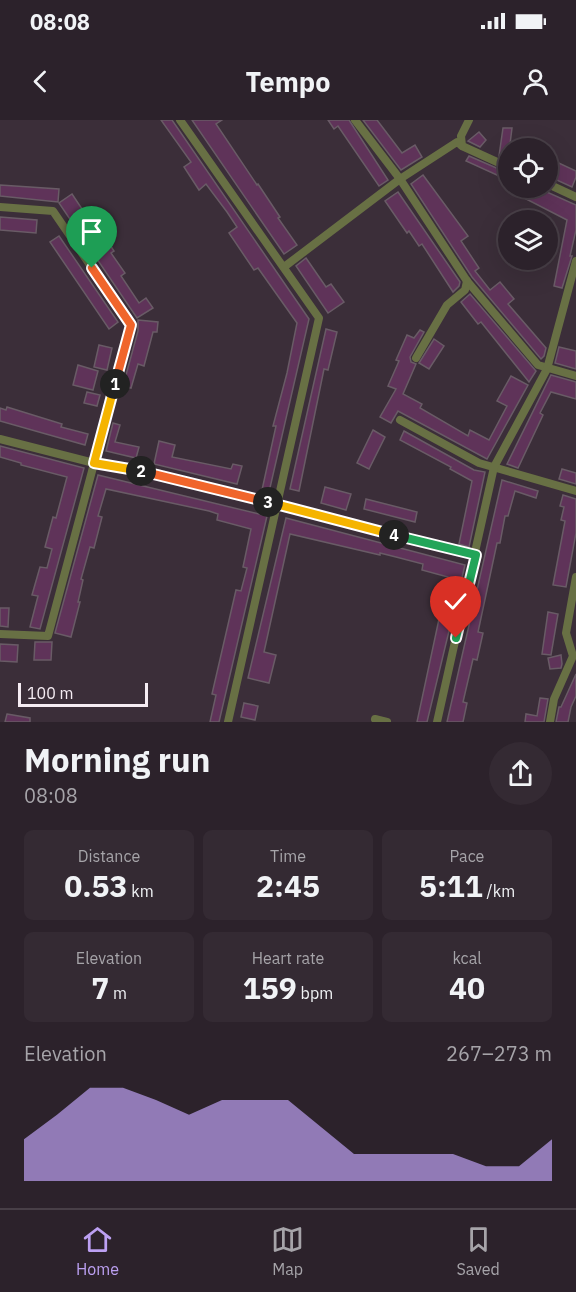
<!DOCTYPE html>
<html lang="en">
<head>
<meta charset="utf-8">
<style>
  body { margin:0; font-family:"IBM Plex Sans",sans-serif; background:#342a33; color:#f1f3f6; height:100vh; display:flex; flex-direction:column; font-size:22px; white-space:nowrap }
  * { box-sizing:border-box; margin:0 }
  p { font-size:20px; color:#a6a4a9 }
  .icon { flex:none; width:33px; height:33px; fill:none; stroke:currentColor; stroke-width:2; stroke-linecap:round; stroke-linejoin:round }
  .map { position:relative; height:602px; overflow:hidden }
  .panel { display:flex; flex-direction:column; background:#2c222b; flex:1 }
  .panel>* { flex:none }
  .controls { position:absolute; left:498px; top:18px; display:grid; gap:12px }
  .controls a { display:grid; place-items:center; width:60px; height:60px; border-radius:50%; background:#2c222b; box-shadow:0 6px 24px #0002,0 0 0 2px #483f47; font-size:30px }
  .scale { position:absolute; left:18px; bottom:15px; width:130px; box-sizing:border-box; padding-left:6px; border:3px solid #f5ecf3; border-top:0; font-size:16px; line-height:21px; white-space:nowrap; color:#f5ecf3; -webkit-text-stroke:4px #3b2e39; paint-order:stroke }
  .pin { position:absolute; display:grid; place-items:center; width:51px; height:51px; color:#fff; margin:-62px -26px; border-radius:50% 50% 50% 0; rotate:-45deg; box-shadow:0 0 6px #0007 }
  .pin .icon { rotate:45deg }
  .km { position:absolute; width:30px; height:30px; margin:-15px; border-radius:50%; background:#222; color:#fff; font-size:16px; line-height:30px; text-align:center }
  .round { display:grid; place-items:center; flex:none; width:63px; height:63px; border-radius:32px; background:#342a33 }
  .headline { display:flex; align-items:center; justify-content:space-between; height:102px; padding:0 24px }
  h1 { font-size:33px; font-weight:800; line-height:45px }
  .figures { display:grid; grid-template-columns:repeat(3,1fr); gap:9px; height:102px; padding:6px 24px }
  .figures div { display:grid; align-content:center; border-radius:9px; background:#342a33; text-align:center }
  .figures b { font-size:30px; font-weight:800 }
  .figures small { font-size:16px; font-weight:400 }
  .figures p { font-size:16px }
  .chart { height:168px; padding:12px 24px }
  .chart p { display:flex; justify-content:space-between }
  .chart svg { width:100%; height:108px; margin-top:6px; fill:#bca0f2; opacity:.7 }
  .status { display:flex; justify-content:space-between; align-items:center; height:42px; padding:0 30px; background:#2c222b; direction:ltr }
  .status svg { height:16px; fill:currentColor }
  header { display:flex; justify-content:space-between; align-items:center; height:78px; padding:0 24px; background:#2c222b; font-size:27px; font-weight:800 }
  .menu { display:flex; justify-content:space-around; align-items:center; height:84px; border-top:2px solid #483f47; background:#2c222b; font-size:16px; color:#a6a4a9 }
  .menu a { display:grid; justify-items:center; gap:3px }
  .menu .selected { color:#bca0f2 }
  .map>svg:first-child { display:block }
  .building { fill:#5f3359; stroke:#695b66; stroke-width:1.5 }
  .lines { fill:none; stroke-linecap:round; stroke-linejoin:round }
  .minor { stroke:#687044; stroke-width:8 }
  .split-1-casing { stroke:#fff; stroke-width:12 }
  .split-2-casing { stroke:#fff; stroke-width:12 }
  .split-3-casing { stroke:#fff; stroke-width:12 }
  .split-4-casing { stroke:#fff; stroke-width:12 }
  .split-5-casing { stroke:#fff; stroke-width:12 }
  .split-6-casing { stroke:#fff; stroke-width:12 }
  .split-1 { stroke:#f0652b; stroke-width:8 }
  .split-2 { stroke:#f5b400; stroke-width:8 }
  .split-3 { stroke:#f0652b; stroke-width:8 }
  .split-4 { stroke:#f5b400; stroke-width:8 }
  .split-5 { stroke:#22a559; stroke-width:8 }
  .split-6 { stroke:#22a559; stroke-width:8 }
</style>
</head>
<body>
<div class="status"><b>08:08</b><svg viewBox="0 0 49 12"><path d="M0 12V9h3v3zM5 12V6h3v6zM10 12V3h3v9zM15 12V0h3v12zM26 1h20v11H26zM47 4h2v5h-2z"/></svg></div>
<header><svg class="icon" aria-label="back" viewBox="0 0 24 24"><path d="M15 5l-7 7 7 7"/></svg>Tempo<svg class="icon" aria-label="person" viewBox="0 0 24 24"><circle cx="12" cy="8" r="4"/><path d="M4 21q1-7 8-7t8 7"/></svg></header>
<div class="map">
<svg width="576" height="602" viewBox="0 0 576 602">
  <rect width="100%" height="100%" fill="#3b2e39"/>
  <!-- building -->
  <g class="building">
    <path d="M161 0H172L309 199 269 372 262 370 276 306H273L287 253 297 203 258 148 254 150 229 113 237 107 227 92 206 64 199 70 184 47 191 42Z"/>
    <path d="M192 0H222L216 4 257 65 258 64 280 97 278 98 297 125 284 134Z"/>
    <path d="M328 0H349L388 60 379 66 338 6 334 9Z"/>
    <path d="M363 0H377L402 33 415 25 422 37 401 50Z"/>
    <path d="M503 8H512L508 40 499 36Z"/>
    <path d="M479 12 486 20 480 27 468 21Z"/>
    <path d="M469 36 508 53V60L466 41Z"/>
    <path d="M548 38 576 51V57L572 67 548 56Z"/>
    <path d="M423 55 468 116 461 121 479 148 475 151 490 170 500 162 514 179 508 184 546 228 544 236 541 239 472 157 411 64Z"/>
    <path d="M0 65 59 69 58 82 0 76Z"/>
    <path d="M505 68H538L576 85V110L570 136H572L562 168 554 166 567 100Z"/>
    <path d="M398 72 460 162 459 166 453 172 422 124 419 126 409 111 407 113 385 81Z"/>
    <path d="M72 74 96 110 99 108 114 131 111 133 125 153 121 156 139 183 146 178 153 188 137 198 59 83Z"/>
    <path d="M0 97 37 100 36 113 0 110Z"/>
    <path d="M59 116 118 202 109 209 50 122Z"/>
    <path d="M306 138 326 167 331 164 344 182 328 193 296 146Z"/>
    <path d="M470 174 536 251 529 262 481 202 478 204 461 182Z"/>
    <path d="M138 200 158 202 157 212H153L144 246 138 244 131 268 123 266 138 211Z"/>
    <path d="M326 209 337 212 328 250 324 249 299 371 290 369Z"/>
    <path d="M420 210 424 212 410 237 411 242 416 244 403 274 422 284 420 288 468 316 470 310 489 320 507 286 497 281 511 256 528 265 487 339 398 291 391 303 380 297 396 269 388 266 399 241 396 240 407 215 414 218Z"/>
    <path d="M434 219 444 226 429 249 419 243Z"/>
    <path d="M99 225 112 228 107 250 94 247Z"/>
    <path d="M559 227 576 231V249L555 243Z"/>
    <path d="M78 245 98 251 93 270 73 265Z"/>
    <path d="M551 255 576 262V279L551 272 540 293 543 295 518 348 507 344Z"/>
    <path d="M87 272 100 275 97 286 84 283Z"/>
    <path d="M7 287 62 304 61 307 88 314 85 325 0 301V288L6 290Z"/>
    <path d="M113 303 120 305 115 322 139 327 136 338 106 331Z"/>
    <path d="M373 310 385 317 369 349 357 343Z"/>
    <path d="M404 311 474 350 485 352 469 427 459 424 472 361 450 349 451 347 400 320Z"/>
    <path d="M159 321 175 325 172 337 231 349 233 344 242 346 237 364 154 344Z"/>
    <path d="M0 326 84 348 40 509 30 507 38 476 32 475 40 447 47 448 52 429 45 427 53 397 56 398 67 357 21 345V343L0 337Z"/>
    <path d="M562 349 576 353V364L559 359Z"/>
    <path d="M98 355 267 396 219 602H210L216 575 212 574 236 470 241 471 247 448 243 447 251 409 217 400 218 394 209 391 106 369 98 396 102 397 94 428 90 427 81 459 83 460 78 482H80L71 517 55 513Z"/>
    <path d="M502 360 538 371 536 378 515 371 508 396H505L500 423H497L478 512 483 513 477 540 473 539 463 582 467 583 463 602H447Z"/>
    <path d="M325 367 351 374 346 390 321 383Z"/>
    <path d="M563 375 576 379V413L566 467 553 465 565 401 561 400 564 387 560 386Z"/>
    <path d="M366 379 417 392 415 402 364 389Z"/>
    <path d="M286 398 465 445 427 602H417L448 457 422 450 423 444 396 437 380 433V435L290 414 264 532 276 535 269 563 248 558Z"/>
    <path d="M0 488H9L8 507 0 506Z"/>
    <path d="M548 492 558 494 551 535 542 534Z"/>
    <path d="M35 522H52L51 540H34Z"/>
    <path d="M0 524 18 525 17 542 0 541Z"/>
    <path d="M561 535 562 544 561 548 550 549 548 538Z"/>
    <path d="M576 554V576L571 587 568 602H556L559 587H561Z"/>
    <path d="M540 578 548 579 544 602H525L526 594 537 596Z"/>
    <path d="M244 583 258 586 255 600 241 597Z"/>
    <path d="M7 594 30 598V602H5Z"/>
  </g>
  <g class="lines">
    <!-- minor -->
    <g class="minor">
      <path d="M180 0 319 198 228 602"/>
      <path d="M355 0 400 59 467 161 538 245 576 256"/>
      <path d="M469 0 461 16 462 26 508 47"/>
      <path d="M548 64 576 77"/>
      <path d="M0 87 53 91 131 205 48 516 0 514"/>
      <path d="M284 147 400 59 457 22 462 26"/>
      <path d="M416 238 447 185 465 170 467 161"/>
      <path d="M400 300 479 343 576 371"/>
      <path d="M0 319 94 343 139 351 278 384 476 435"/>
      <path d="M375 599 387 602"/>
      <path d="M437 602 494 347 547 249 576 141"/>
      <path d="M550 602 554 579 573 536 566 513 576 457"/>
    </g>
  </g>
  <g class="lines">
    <!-- split-1 casing -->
    <g class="split-1-casing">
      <path id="split-1" d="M92 148 131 205 115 264"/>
    </g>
    <!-- split-2 casing -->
    <g class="split-2-casing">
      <path id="split-2" d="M115 264 94 343 141 351"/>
    </g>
    <!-- split-3 casing -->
    <g class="split-3-casing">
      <path id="split-3" d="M141 351 268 382"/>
    </g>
    <!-- split-4 casing -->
    <g class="split-4-casing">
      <path id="split-4" d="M268 382 394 415"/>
    </g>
    <!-- split-5 casing -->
    <g class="split-5-casing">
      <path id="split-5" d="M394 415 476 435 465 480"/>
    </g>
    <!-- split-6 casing -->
    <g class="split-6-casing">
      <path id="split-6" d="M456 518 465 480"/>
    </g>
    <!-- split-1 -->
    <use href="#split-1" class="split-1"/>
    <!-- split-2 -->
    <use href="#split-2" class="split-2"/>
    <!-- split-3 -->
    <use href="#split-3" class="split-3"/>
    <!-- split-4 -->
    <use href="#split-4" class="split-4"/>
    <!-- split-5 -->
    <use href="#split-5" class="split-5"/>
    <!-- split-6 -->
    <use href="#split-6" class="split-6"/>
  </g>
</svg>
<div class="controls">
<a><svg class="icon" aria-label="locate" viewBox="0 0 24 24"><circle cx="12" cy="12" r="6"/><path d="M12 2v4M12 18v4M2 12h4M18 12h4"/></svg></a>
<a><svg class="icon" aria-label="layers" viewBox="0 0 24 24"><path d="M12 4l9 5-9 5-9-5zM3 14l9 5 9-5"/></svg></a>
</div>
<div class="scale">100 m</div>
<div class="pin" style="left:92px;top:148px;background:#1e9e55"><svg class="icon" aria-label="arrive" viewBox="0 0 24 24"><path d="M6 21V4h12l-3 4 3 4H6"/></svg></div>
<div class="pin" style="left:456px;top:518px;background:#d93025"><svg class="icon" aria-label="check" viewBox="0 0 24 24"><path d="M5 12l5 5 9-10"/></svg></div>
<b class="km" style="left:115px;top:264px">1</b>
<b class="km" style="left:141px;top:351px">2</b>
<b class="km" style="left:268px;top:382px">3</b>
<b class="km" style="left:394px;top:415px">4</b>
</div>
<section class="panel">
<div class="headline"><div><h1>Morning run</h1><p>08:08</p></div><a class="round"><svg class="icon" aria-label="share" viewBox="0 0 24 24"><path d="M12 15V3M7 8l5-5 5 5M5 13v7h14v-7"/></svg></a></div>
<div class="figures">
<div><p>Distance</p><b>0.53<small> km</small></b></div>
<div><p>Time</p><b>2:45</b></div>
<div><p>Pace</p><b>5:11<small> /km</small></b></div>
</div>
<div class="figures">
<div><p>Elevation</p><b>7<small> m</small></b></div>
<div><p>Heart rate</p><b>159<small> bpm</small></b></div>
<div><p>kcal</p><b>40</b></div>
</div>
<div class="chart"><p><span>Elevation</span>267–273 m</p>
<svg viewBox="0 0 160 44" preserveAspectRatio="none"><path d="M0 44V27L10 17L20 6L30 6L40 11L50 17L60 11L70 11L80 11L90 22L100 33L110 33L120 33L130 33L140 38L150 38L160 27V44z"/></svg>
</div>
</section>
<nav class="menu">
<a class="selected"><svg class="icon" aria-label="home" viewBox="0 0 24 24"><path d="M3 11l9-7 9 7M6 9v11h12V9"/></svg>Home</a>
<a><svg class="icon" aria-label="map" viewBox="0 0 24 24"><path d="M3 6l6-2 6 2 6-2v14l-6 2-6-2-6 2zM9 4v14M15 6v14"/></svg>Map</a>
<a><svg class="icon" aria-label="saved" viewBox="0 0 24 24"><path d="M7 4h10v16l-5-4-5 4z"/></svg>Saved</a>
</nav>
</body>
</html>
